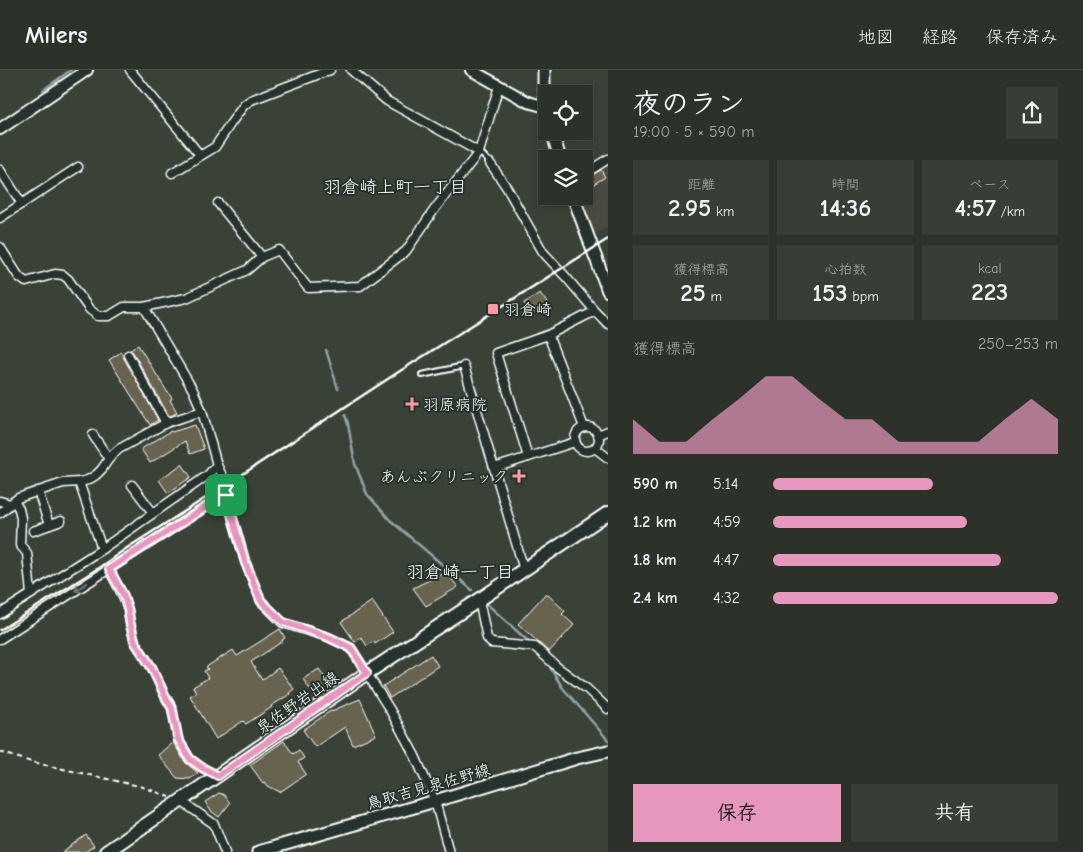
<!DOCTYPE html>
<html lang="ja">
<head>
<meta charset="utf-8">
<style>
  body { margin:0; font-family:"Comic Neue","Klee One",sans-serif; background:#383e36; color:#f1f3f6; height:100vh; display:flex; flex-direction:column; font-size:19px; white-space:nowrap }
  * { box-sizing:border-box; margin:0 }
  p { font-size:16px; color:#a6aaa8 }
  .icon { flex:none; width:28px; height:28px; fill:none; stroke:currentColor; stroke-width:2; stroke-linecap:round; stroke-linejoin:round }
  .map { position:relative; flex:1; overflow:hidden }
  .side { display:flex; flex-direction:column; background:#2c322a; width:475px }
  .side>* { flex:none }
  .tools { position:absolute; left:538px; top:15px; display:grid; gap:10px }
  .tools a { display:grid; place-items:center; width:55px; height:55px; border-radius:0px; background:#2c322a; box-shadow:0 2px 8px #0003,0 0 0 1px #484d47; font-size:25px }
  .pin { position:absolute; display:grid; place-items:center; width:42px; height:42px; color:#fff; margin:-21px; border-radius:10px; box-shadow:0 2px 8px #0006 }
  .round { display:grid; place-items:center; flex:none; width:52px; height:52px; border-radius:0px; background:#383e36 }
  .head { display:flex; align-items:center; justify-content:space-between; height:85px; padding:0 25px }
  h1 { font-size:28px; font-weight:700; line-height:38px }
  .figures { display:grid; grid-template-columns:repeat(3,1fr); gap:8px; height:85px; padding:5px 25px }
  .figures div { display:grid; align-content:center; border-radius:0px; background:#383e36; text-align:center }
  .figures b { font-size:25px; font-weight:700 }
  .figures small { font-size:14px; font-weight:400 }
  .figures p { font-size:14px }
  .chart { height:140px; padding:10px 25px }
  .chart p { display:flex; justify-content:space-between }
  .chart svg { width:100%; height:90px; margin-top:5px; fill:#e797bd; opacity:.7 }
  .cta { display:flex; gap:10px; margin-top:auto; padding:10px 25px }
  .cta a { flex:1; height:58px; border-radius:0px; background:#e797bd; color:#111; font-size:20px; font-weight:700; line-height:58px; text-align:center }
  .cta a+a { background:#383e36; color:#f1f3f6 }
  ul { padding:0 25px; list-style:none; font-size:16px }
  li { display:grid; grid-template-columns:80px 60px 1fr; align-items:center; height:38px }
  li i { height:12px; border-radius:6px; background:#e797bd }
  header { display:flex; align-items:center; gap:30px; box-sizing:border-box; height:70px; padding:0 25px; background:#2c322a; border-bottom:1px solid #484d47 }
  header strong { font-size:24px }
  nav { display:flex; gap:28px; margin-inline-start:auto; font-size:18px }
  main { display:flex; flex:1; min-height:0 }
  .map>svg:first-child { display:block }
  .built { fill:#484c3f }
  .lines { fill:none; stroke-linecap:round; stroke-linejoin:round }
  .stream { stroke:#90a3a7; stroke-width:2.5 }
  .building { fill:#676450; stroke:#fff }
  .service-casing { stroke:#fff; stroke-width:8 }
  .minor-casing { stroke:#fff; stroke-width:11 }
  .tertiary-casing { stroke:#fff; stroke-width:14 }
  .secondary-casing { stroke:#fff; stroke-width:15 }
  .primary-casing { stroke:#fff; stroke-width:16 }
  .path { stroke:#fff; stroke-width:2; stroke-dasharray:5 4; stroke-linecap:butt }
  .service { stroke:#26332d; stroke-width:4 }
  .minor { stroke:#26332d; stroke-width:8 }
  .tertiary { stroke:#26332d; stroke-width:10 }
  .secondary { stroke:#26332d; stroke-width:11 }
  .primary { stroke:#26332d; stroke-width:12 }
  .rail { stroke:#fff; stroke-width:2.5 }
  .oneway { stroke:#727a76 }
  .route-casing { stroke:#fff; stroke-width:10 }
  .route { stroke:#e797bd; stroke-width:6 }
  .poi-dot { fill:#ff9aa2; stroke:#26332d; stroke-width:2 }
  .labels { text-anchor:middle; stroke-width:4; stroke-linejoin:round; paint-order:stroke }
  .poi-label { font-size:16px; fill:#fff; stroke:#26332d; text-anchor:start }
  .street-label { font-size:16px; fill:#fff; stroke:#26332d }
  .neighbourhood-label { font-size:18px; fill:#fff; stroke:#26332d }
</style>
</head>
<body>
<header>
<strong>Milers</strong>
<nav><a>地図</a><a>経路</a><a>保存済み</a></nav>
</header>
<main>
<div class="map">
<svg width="608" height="782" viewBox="0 0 608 782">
  <rect width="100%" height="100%" fill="#3a4238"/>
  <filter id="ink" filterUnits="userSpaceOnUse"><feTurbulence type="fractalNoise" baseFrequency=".02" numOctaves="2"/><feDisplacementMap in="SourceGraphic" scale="10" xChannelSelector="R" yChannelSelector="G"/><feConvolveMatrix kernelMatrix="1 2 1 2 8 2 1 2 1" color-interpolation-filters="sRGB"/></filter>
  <g filter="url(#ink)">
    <!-- built -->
    <path class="built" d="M608 91V156L592 166 578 126H584V107Z"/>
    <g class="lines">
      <!-- stream -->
      <g class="stream">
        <path d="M43 20 71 0"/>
        <path d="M326 280 338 319"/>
        <path d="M345 345 348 354 355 394 367 424 390 450 472 520"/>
        <path d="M487 534 528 571"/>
        <path d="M550 597 562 617 608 670"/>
      </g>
    </g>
    <!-- building -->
    <g class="building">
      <path d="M601 100 605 107 584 120V110Z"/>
      <path d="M540 223 547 233 529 246 524 238 526 237 524 233Z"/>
      <path d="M138 275 168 323H169L172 329 170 330 177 342 173 345 169 346 133 282 130 280Z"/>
      <path d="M121 282 158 350 150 355 109 290Z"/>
      <path d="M195 355 204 379 190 384 185 371 150 393 141 379 171 361 172 362Z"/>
      <path d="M182 394 191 407 168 423 159 410Z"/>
      <path d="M446 502 458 517 426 536 413 518Z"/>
      <path d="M546 523 565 541 562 544 574 555 549 582 518 554Z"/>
      <path d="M372 531 393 562 375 574 374 571 367 576 361 567 355 572 341 552Z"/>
      <path d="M280 559 285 568 282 570 283 571 251 592 262 610 278 598 294 619 289 623 290 624 271 636 272 637 246 654 243 651 216 669 190 626 196 622 193 617 208 608 204 601 208 599 206 597 233 580 237 586Z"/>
      <path d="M431 585 438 596 390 628 383 616Z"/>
      <path d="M319 599 330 615 314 625 303 609Z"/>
      <path d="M360 629 376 665 353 675 345 657 315 677 303 660 329 642Z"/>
      <path d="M284 671 293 684 299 680 304 688 298 692 306 704 280 722 268 716 265 712 263 713 250 695Z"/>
      <path d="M173 672 185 692 198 703 190 709 177 708 158 685Z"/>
      <path d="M219 723 224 725 230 733 219 747 211 741 205 732Z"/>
      <path d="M86 765 94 776 85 782H62Z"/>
    </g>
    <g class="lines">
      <!-- service casing -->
      <g class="service-casing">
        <g id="service">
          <path d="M480 82 490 93"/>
          <path d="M422 305 464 296"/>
        </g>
      </g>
      <!-- minor casing -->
      <g class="minor-casing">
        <g id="minor">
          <path d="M130 0 200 85"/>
          <path d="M351 0 387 31 479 82"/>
          <path d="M490 93 507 118 543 182 565 206 595 241 608 254"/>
          <path d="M0 100 22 134"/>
          <path d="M172 103 215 77 231 53 244 35 251 30 330 0"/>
          <path d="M584 104 608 89"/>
          <path d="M218 133 262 187"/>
          <path d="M0 148 78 97"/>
          <path d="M0 177 19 207 26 212 55 204 63 205 68 209 89 239 98 246H109L124 237H144L186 228 247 200 262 187 279 180 308 218 360 216 406 181 434 140 479 82 499 16"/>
          <path d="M144 237 193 320 202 341 217 395 224 410 226 425 245 491 261 531 283 553 328 567 351 578 390 640 415 686 435 731 449 782"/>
          <path d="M548 265 595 241"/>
          <path d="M128 285 166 353"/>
          <path d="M464 296 524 500"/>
          <circle cx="587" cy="369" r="12"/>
          <path d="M93 365 109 389"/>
          <path d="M598 365 608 361"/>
          <path d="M595 378 608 388"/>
          <path d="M528 387 496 283 548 265 584 357"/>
          <path d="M494 398 575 372"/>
          <path d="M79 412 102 479"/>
          <path d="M132 415 153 443"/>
          <path d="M38 421 49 455"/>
          <path d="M0 431 10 434"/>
          <path d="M14 431 19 439 21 448 20 475 27 483 31 524"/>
          <path d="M0 443 18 428 63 413 79 412 88 410 96 405 102 399 110 387 119 379 166 353 202 341"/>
          <path d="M33 461 61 451"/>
          <path d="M109 499 123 526 128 540 130 553 135 572 152 598 166 628 172 638 178 669 190 689 201 697 218 706"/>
          <path d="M479 530 487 568 491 573 535 577 557 597 587 619 608 639"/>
          <path d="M0 544 102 479 208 405 217 395"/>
          <path d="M0 569 206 437 226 425"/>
          <path d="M181 731 214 754 225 782"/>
        </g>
      </g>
      <!-- tertiary casing -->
      <g class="tertiary-casing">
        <g id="tertiary">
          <path d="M471 0 528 32 546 37"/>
          <path d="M0 59 87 0"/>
        </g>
      </g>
      <!-- secondary casing -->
      <g class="secondary-casing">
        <g id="secondary">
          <path d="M544 0V15L546 30"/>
          <path d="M552 61 560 89"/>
          <path d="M573 126 608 221"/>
          <path d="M258 782 435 731 577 688 608 681"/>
        </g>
      </g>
      <!-- primary casing -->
      <g class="primary-casing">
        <path id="primary" d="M106 782 367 603 479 530 608 443"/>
      </g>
      <!-- path -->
      <path class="path" d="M0 682 28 691 143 717 170 727"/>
      <!-- service -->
      <use href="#service" class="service"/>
      <!-- minor -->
      <use href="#minor" class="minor"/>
      <!-- tertiary -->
      <use href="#tertiary" class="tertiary"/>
      <!-- secondary -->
      <use href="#secondary" class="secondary"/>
      <!-- primary -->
      <use href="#primary" class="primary"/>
      <!-- rail -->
      <path class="rail" d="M0 560 97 499 127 478 226 415 400 301 608 169"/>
    </g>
    <!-- one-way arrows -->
    <defs><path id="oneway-shaft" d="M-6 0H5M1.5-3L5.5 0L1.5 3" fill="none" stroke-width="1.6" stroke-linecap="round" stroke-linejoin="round" transform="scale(1.25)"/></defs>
    <use class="oneway" href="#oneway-shaft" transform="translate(81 517) rotate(147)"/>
  </g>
  <g class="lines" filter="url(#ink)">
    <!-- route casing -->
    <g class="route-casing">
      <path id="route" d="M226 425 245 492 261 531 283 552 328 567 351 578 367 603 218 706 201 697 190 689 178 669 172 638 166 628 152 598 135 572 130 553 128 540 124 526 109 499 206 437Z"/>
    </g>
    <!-- route -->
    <use href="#route" class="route"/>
  </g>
  <!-- markers -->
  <g class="poi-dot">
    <rect x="487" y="233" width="12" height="12" rx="2.5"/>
    <path d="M409.5 326.5h5v5h5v5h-5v5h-5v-5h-5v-5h5z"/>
    <path d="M516.5 398.5h5v5h5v5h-5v5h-5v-5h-5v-5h5z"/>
  </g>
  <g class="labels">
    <!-- poi labels -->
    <g class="poi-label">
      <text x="504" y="245">羽倉崎</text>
      <text x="423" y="340">羽原病院</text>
      <text x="508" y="412" text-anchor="end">あんぶクリニック</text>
    </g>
    <!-- street labels -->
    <g class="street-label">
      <text transform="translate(297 632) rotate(-35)" y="6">泉佐野岩出線</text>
      <text transform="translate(428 716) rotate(-16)" y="6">鳥取吉見泉佐野線</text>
    </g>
    <!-- neighbourhood labels -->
    <g class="neighbourhood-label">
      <text x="395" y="123">羽倉崎上町一丁目</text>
      <text x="460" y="508">羽倉崎一丁目</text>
    </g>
  </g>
</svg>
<div class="tools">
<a><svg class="icon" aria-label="locate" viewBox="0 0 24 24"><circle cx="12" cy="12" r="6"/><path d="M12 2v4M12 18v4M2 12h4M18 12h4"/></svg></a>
<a><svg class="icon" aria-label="layers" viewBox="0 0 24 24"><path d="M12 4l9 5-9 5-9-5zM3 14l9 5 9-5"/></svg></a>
</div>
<div class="pin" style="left:226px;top:425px;background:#1e9e55"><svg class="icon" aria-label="arrive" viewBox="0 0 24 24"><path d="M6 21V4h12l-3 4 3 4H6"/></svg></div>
</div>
<section class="side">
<div class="head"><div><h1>夜のラン</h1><p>19:00 · 5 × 590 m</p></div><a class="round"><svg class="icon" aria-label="share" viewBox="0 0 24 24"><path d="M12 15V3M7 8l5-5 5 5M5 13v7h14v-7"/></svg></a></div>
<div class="figures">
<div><p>距離</p><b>2.95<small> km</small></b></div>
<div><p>時間</p><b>14:36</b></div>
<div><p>ペース</p><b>4:57<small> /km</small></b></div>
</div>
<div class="figures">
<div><p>獲得標高</p><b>25<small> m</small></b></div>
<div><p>心拍数</p><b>153<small> bpm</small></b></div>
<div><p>kcal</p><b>223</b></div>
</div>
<div class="chart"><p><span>獲得標高</span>250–253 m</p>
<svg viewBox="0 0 160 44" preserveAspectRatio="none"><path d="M0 44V27L10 38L20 38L30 27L40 17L50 6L60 6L70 17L80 27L90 27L100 38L110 38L120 38L130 38L140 27L150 17L160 27V44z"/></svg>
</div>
<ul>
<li><b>590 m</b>5:14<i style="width:56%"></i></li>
<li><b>1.2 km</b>4:59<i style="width:68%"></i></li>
<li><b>1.8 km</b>4:47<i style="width:80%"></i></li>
<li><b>2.4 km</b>4:32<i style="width:100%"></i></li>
</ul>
<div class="cta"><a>保存</a><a>共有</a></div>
</section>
</main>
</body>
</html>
